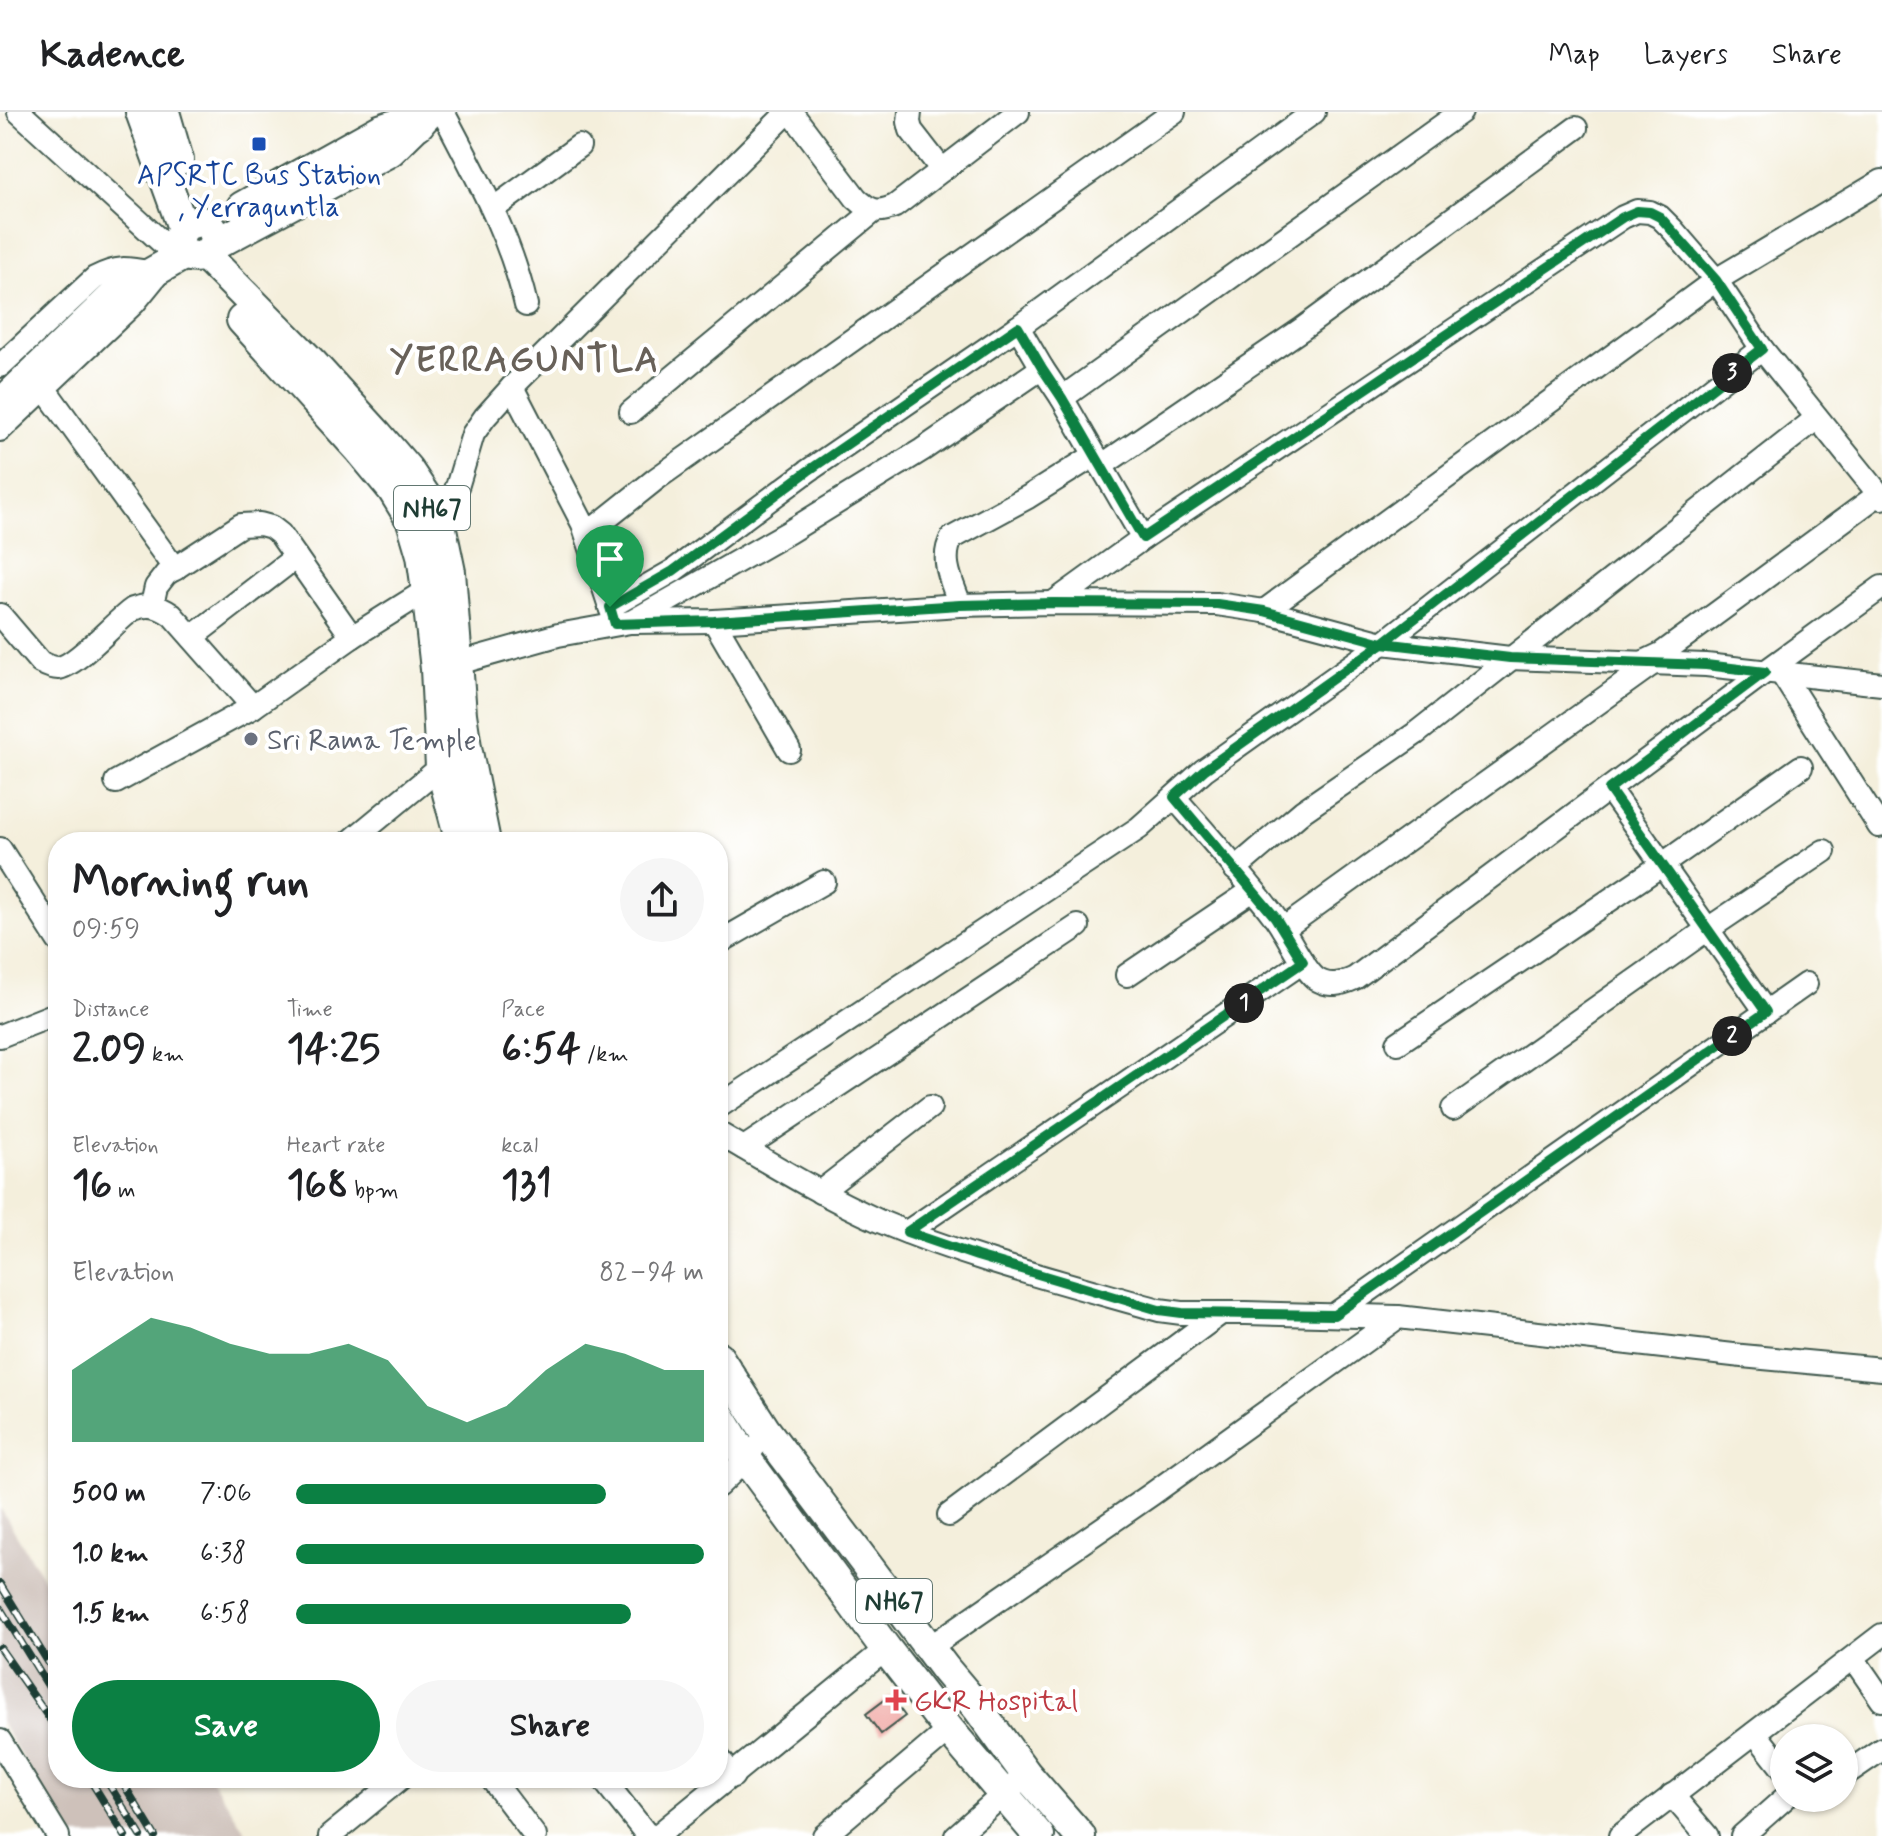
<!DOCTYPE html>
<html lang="en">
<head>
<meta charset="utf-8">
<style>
  body { margin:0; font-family:Mynerve,sans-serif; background:#f6f6f6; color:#202124; height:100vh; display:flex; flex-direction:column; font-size:30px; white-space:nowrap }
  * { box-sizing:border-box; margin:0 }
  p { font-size:26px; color:#757577 }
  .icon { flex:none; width:44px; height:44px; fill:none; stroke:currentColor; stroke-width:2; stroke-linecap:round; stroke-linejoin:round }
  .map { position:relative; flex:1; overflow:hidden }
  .sheet { position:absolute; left:48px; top:720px; width:680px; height:956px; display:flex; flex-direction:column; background:#fff; border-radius:32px; box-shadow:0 2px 6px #0004 }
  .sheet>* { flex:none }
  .fabs { position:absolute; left:1770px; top:1612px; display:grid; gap:16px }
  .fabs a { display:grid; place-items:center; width:88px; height:88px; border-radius:50%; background:#fff; box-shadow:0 2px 6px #0004; font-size:40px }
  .pin { position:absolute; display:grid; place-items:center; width:68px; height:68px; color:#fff; margin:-82px -34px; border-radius:50% 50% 50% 0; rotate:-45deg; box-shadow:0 0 8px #0007 }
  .pin .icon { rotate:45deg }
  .km { position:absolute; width:40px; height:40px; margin:-20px; border-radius:50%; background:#222; color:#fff; font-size:22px; line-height:40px; text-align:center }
  .round { display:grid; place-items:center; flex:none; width:84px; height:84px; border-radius:42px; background:#f6f6f6 }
  .summary { display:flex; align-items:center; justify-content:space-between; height:136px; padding:0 24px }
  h1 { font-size:44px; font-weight:700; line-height:60px }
  .figures { display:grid; grid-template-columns:repeat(3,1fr); gap:12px; height:136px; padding:8px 24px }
  .figures div { display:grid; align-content:center }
  .figures b { font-size:40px; font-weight:700 }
  .figures small { font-size:22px; font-weight:400 }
  .figures p { font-size:22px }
  .chart { height:224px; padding:16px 24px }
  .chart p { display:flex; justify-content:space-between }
  .chart svg { width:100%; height:144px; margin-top:8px; fill:#0b8043; opacity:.7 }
  .cta { display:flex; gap:16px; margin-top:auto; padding:16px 24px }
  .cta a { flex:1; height:92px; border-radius:48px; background:#0b8043; color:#fff; font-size:32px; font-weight:700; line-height:92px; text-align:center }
  .cta a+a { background:#f6f6f6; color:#202124 }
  ul { padding:0 24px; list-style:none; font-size:26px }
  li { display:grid; grid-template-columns:128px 96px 1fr; align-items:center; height:60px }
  li i { height:20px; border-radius:10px; background:#0b8043 }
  header { display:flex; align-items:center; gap:48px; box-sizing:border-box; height:112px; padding:0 40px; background:#fff; border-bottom:2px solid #e0e0e0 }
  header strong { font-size:38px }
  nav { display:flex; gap:44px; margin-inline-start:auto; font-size:28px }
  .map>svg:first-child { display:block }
  .industrial { fill:#cec1ba }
  .building { fill:#efa39f }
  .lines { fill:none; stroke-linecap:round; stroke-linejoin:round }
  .minor-casing { stroke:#3f584d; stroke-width:26 }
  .highway-casing { stroke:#3f584d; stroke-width:34 }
  .minor { stroke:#fff; stroke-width:22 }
  .highway { stroke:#fff; stroke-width:30 }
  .rail-casing { stroke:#1f3d34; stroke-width:8 }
  .rail { stroke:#fff; stroke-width:5; stroke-dasharray:15; stroke-linecap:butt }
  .route-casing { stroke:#fff; stroke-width:16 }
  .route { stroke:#0b8043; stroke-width:10 }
  .transit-dot { fill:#1a4fb4; stroke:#fff; stroke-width:3 }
  .worship-dot { fill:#6b7280; stroke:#fff; stroke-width:3 }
  .health-dot { fill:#e0444e; stroke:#fff; stroke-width:3 }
  .labels { text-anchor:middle; stroke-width:8; stroke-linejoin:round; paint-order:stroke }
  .shield { fill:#fff; stroke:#627771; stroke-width:2 }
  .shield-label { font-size:26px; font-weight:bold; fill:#1f3d34 }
  .transit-label { font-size:28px; fill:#164399; stroke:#fff }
  .worship-label { font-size:28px; fill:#5b616d; stroke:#fff; text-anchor:start }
  .health-label { font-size:28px; fill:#be3a42; stroke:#fff; text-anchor:start }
  .district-label { font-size:36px; font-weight:bold; letter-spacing:2px; fill:#686159; stroke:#fff }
</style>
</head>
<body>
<header>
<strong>Kadence</strong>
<nav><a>Map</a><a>Layers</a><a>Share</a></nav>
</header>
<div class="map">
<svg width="1882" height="1724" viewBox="0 0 1882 1724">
  <rect width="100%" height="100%" fill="#fff"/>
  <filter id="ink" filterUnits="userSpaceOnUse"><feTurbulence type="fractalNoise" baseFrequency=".0125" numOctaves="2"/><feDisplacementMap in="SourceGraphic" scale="16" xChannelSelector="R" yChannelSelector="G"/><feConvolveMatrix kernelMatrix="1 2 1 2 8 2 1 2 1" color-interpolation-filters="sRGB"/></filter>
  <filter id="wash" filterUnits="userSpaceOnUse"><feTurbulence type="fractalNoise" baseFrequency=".006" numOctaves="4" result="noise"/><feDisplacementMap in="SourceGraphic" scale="32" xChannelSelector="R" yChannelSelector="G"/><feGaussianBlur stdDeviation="1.8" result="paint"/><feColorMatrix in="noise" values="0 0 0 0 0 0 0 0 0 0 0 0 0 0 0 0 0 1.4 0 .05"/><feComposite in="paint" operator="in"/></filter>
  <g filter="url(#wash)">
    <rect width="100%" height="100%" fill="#f4efdc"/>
    <!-- industrial -->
    <path class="industrial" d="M0 1396 58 1490V1666H211L248 1724H69L0 1609Z"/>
    <g id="blocks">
      <!-- building -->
      <path class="building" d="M890 1584 905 1604 881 1622 866 1602Z"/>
    </g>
  </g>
  <g filter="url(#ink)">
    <use href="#blocks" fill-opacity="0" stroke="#3f584d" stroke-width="2"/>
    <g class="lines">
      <!-- minor casing -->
      <g class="minor-casing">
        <g id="minor">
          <path d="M19 0 178 145"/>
          <path d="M443 0C476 64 510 123 526 193"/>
          <path d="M791 0 856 86C870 99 877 102 895 94L1018 0"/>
          <path d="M910 0 909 10 911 18 942 58"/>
          <path d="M493 97 579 34"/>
          <path d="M1018 215 1042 256 1062 286 1143 426"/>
          <path d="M0 254 95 166C117 154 127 156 151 161"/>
          <path d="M512 275 583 412 614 507"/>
          <path d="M44 276 175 457"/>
          <path d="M1062 286 1461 0"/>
          <path d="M631 300 874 99"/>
          <path d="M0 318 134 191 156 164"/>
          <path d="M1101 354 1302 217 1576 16"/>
          <path d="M441 417 458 372 473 322 485 305 512 275 788 0"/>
          <path d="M587 422 656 367 1174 0"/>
          <path d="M1053 491 1143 426 1623 105 1637 99 1650 100 1660 105 1672 117 1716 168 1762 237 1882 386"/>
          <path d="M152 493 156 475 166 462 241 413 260 412 271 415 280 422 352 525"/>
          <path d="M960 493C953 472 939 448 952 426L1028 385 1095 343"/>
          <path d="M610 495 673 459 808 359 1018 215 1314 0"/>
          <path d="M1264 499 1716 168 1882 69"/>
          <path d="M0 503 40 550C46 553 51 556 58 556 77 554 115 509 133 497 149 491 159 494 172 503L253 595"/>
          <path d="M714 509 789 638"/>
          <path d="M631 510 789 420 922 338 1042 256"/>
          <path d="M192 525 296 445"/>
          <path d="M1642 551 1661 542 1879 382"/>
          <path d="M444 555 558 523 630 510 714 509 960 493 1053 491 1217 492 1264 499 1383 531 1510 546 1706 553 1882 572"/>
          <path d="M1782 562 1879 714"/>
          <path d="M116 670 253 595 352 525 427 478"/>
          <path d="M1609 677 1766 900"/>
          <path d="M1174 685C1208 724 1243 763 1274 804 1286 819 1302 855 1315 866 1328 876 1342 872 1355 866L1765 560 1882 475"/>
          <path d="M350 730 441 655"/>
          <path d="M0 737 58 828"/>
          <path d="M1235 757 1303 699 1415 622 1817 306"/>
          <path d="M1283 817 1652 552"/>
          <path d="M718 831 824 770"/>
          <path d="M1127 863 1253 778"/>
          <path d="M0 924 58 901"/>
          <path d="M1398 931 1663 752 1801 655"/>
          <path d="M718 995 1139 716 1204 658 1383 531 1762 237"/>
          <path d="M1453 997 1708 817 1824 739"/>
          <path d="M718 1021C771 1052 823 1084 879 1109 969 1147 1065 1171 1159 1198L1182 1201H1246L1398 1205 1742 1244 1882 1257"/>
          <path d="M744 1036 1078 814"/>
          <path d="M820 1080 930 995"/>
          <path d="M907 1120 1303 850"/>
          <path d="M1334 1203 1806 872"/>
          <path d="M718 1374 746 1347 754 1335"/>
          <path d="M949 1403 1221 1201"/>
          <path d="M930 1535 1152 1382 1398 1205"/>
          <path d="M1853 1546 1882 1588"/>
          <path d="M1755 1621 1784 1658"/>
          <path d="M0 1629 58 1724"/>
          <path d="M718 1645 733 1664"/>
          <path d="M1844 1663 1882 1637"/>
          <path d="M491 1666 535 1724"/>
          <path d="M602 1666 648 1724"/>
          <path d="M1672 1683 1707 1724"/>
          <path d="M330 1724 401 1666"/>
          <path d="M657 1724 886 1537"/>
          <path d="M824 1724 949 1618"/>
          <path d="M956 1724 1015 1672"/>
          <path d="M1620 1724 1882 1523"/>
          <path d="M1742 1724 1785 1686"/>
        </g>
      </g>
      <!-- highway casing -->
      <g class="highway-casing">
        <g id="highway">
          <path d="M141 0 183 116C170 138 192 154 211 139 223 117 202 100 183 116"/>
          <path d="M164 0 178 48"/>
          <path d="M242 95 380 18 392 14 419 12"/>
          <path d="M214 133 390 39 430 0"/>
          <path d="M206 144 313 252 377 322 407 357 429 390 441 417 450 460 461 602 466 635 485 730"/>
          <path d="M242 208 359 337 393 378 412 409 422 443 427 478 436 557 441 655 461 730"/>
          <path d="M0 293 118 180 185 142"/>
          <path d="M718 1245 765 1318 945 1557 977 1595 1026 1662 1080 1724"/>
          <path d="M718 1301 746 1347 886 1537 949 1618 1039 1724"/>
        </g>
      </g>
      <!-- minor -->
      <use href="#minor" class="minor"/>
      <!-- highway -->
      <use href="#highway" class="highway"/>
      <!-- rail casing -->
      <g class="rail-casing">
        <g id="rail">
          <path d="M0 1472 58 1566"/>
          <path d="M0 1496 58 1590"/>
          <path d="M0 1536 58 1619"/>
          <path d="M89 1666 125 1724"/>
          <path d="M105 1666 141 1724"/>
          <path d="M120 1666 155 1724"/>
        </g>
      </g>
      <!-- rail -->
      <use href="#rail" class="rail"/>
    </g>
  </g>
  <g class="lines" filter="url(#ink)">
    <!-- route casing -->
    <g class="route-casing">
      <path id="route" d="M610 495 615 512 714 509 960 493 1053 491 1217 492 1264 499 1383 531 1204 658 1174 685 1275 805 1303 850 907 1120 977 1144 1159 1198 1182 1201 1334 1203 1766 900 1609 677 1765 560 1706 553 1510 546 1383 531 1762 237 1716 168 1660 105 1650 100 1637 99 1623 105 1143 426 1062 286 1042 256 1018 215 808 359 673 459 610 495"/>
    </g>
    <!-- route -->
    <use href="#route" class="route"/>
  </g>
  <!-- markers -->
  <rect class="transit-dot" x="251" y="24" width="16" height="16" rx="4"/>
  <circle class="worship-dot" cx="251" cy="627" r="8"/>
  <path class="health-dot" d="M892 1576h8v8h8v8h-8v8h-8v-8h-8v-8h8z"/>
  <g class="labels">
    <!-- shield labels -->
    <g class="shield">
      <rect x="394" y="374" width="76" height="44" rx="6"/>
      <rect x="856" y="1467" width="76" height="44" rx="6"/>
    </g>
    <g class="shield-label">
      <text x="432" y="405">NH67</text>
      <text x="894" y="1498">NH67</text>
    </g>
    <!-- transit labels -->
    <g class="transit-label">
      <text x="259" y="72">APSRTC Bus Station<tspan x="259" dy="32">, Yerraguntla</tspan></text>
    </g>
    <!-- worship labels -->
    <g class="worship-label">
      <text x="267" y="637">Sri Rama Temple</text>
    </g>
    <!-- health labels -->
    <g class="health-label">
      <text x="914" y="1598">GKR Hospital</text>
    </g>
    <!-- district labels -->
    <g class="district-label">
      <text x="525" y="259">YERRAGUNTLA</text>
    </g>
  </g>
</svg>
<div class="fabs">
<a><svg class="icon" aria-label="layers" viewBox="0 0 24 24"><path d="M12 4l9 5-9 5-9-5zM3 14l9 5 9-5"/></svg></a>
</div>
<div class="pin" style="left:610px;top:495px;background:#1e9e55"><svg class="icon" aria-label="arrive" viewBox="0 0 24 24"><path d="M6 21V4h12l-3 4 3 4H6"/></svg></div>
<b class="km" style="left:1244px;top:891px">1</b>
<b class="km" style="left:1732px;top:924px">2</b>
<b class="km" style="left:1732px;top:261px">3</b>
<section class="sheet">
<div class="summary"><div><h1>Morning run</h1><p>09:59</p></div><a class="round"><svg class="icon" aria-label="share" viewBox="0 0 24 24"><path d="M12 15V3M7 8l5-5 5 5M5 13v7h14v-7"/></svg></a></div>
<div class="figures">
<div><p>Distance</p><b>2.09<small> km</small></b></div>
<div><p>Time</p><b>14:25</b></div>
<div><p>Pace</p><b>6:54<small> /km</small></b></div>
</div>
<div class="figures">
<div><p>Elevation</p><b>16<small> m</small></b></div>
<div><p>Heart rate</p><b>168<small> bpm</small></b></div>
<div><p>kcal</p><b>131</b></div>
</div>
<div class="chart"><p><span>Elevation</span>82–94 m</p>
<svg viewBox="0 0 160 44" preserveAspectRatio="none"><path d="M0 44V22L10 14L20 6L30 9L40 14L50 17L60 17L70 14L80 19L90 33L100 38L110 33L120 22L130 14L140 17L150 22L160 22V44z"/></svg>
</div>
<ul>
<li><b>500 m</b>7:06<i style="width:76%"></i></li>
<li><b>1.0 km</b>6:38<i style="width:100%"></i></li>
<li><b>1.5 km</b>6:58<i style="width:82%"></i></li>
</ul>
<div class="cta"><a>Save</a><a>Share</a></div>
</section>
</div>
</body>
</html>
